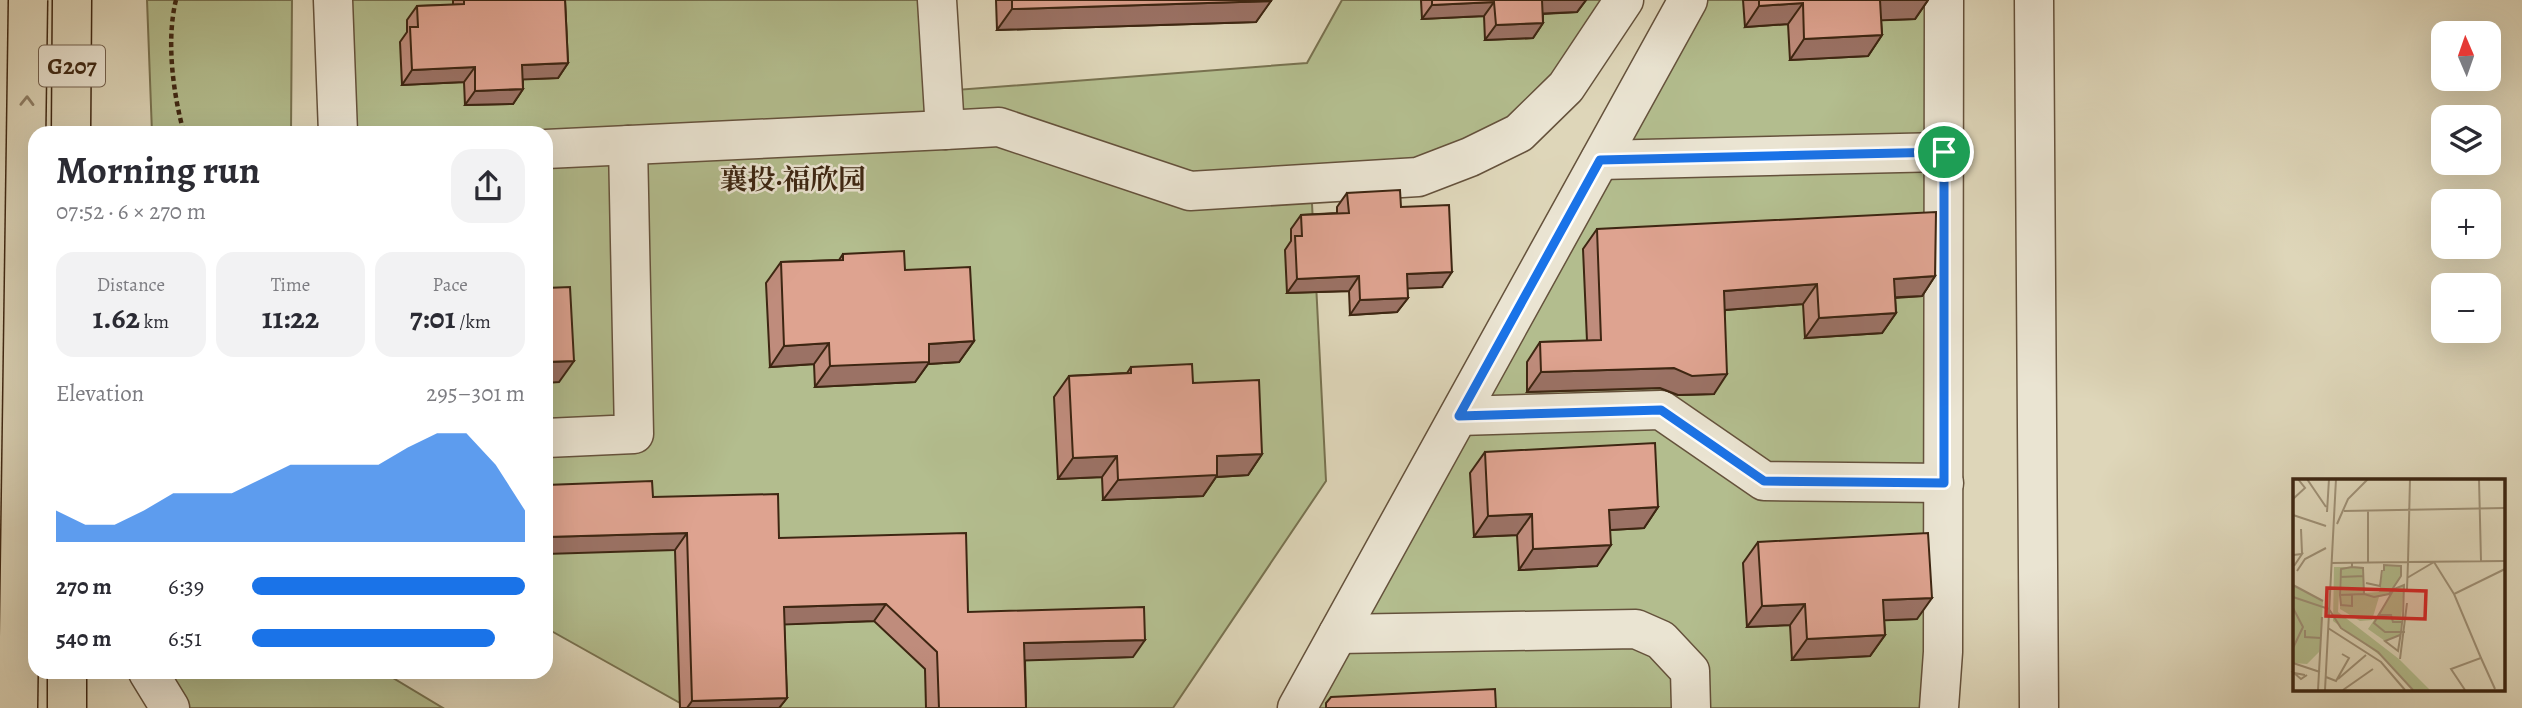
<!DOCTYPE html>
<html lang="en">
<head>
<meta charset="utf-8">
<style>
  body { margin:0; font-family:Alegreya,"Noto Serif SC",serif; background:#f2f2f3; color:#2b2b33; height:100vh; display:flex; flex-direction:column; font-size:26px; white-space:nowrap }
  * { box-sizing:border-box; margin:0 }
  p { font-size:23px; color:#7c7c81 }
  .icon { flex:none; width:38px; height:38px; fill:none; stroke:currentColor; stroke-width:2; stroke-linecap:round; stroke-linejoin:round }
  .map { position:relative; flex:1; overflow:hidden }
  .sheet { position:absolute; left:28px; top:126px; width:525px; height:553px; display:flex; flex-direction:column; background:#fff; border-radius:21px; box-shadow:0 7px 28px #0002 }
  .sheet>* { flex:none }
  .needle { width:46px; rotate:358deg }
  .fabs { position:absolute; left:2431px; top:21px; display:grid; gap:14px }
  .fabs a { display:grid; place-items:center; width:70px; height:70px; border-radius:14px; background:#fff; box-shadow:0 7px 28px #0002; font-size:35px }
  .pin { position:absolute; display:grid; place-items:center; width:60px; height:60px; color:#fff; margin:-30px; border:4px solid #fff; border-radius:50%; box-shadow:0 2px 7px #0007 }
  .round { display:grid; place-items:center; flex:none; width:74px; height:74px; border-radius:21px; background:#f2f2f3 }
  .summary { display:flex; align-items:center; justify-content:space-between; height:119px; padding:0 28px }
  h1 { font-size:38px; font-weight:700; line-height:52px }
  .figures { display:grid; grid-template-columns:repeat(3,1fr); gap:10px; height:119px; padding:7px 28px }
  .figures div { display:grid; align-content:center; border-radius:18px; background:#f2f2f3; text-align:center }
  .figures b { font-size:30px; font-weight:700 }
  .figures small { font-size:19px; font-weight:400 }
  .figures p { font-size:19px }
  .chart { height:196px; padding:14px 28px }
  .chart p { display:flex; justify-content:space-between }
  .chart svg { width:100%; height:126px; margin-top:7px; fill:#1a73e8; opacity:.7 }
  ul { padding:0 28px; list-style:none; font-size:23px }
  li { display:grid; grid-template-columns:112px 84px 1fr; align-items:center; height:52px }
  li i { height:18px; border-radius:9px; background:#1a73e8 }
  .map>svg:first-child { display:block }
  .green { fill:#b3bd8e; stroke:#787250; stroke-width:2 }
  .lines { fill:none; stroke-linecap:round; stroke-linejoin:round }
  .minor-casing { stroke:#65523c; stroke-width:41 }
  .highway-casing { stroke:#3d2612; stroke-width:41 }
  .path { stroke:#3d2612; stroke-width:4.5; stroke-dasharray:5 3.5; stroke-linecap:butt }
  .minor { stroke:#eae4d2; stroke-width:38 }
  .highway { stroke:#ded6b9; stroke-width:38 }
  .highway-bridge-casing { stroke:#3d2612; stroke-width:41; stroke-linecap:butt }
  .highway-bridge { stroke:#ded6b9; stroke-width:38 }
  .wall { fill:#bf8c7c; stroke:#3d2612; stroke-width:2 }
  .shaded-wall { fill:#9b7265; stroke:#3d2612; stroke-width:2 }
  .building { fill:#dea390; stroke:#3d2612; stroke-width:2 }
  .oneway { stroke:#8e7e66 }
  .route-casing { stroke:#fff; stroke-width:14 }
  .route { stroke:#1a73e8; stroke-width:9 }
  .labels { text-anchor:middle; stroke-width:5; stroke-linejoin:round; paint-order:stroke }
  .shield { fill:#eae4d2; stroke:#715f4c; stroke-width:2 }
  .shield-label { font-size:24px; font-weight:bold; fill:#3d2612 }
  .neighbourhood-label { font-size:28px; font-weight:bold; fill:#3d2612; stroke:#eae4d2 }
  .inset-road { fill:none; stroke:#9e9076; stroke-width:2 }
  .view { fill:#d62828; fill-opacity:0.15; stroke:#d62828; stroke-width:3.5 }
  .inset-edge { fill:none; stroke:#3d2612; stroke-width:3.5 }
</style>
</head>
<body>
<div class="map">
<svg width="2522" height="708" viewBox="0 0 2522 708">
  <rect width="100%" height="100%" fill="#ded6b9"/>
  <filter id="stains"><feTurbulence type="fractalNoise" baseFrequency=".00286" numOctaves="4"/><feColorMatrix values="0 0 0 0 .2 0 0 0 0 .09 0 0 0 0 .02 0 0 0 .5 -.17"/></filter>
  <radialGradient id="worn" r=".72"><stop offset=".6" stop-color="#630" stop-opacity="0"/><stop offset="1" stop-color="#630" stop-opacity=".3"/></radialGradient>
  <!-- green -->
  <g class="green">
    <path d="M147 0H292L291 133H152Z"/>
    <path d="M333 0H937L943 91 1307 63 1342 0H1624L1519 133 1311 184 1326 481 1173 708H689L546 628V133H338Z"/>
    <path d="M1688 0H1944L1939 708H1297Z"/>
    <path d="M173 672H383L443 708H175Z"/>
  </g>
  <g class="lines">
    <!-- minor casing -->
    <g class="minor-casing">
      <g id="minor">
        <path d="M333 0 338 133"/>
        <path d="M937 0 945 130 999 127 1190 191 1418 177 1470 157 1519 133 1566 87 1624 0"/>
        <path d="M2034 0 2039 708"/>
        <path d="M546 149 945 130"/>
        <path d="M1600 160 1944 152"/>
        <path d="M1459 416 1661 410 1764 481 1944 483"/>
        <path d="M546 438 634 434 628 145"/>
        <path d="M1338 634 1636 629 1661 640 1690 671 1691 708"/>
        <path d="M148 672 170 708"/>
        <path d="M1297 708 1688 0"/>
        <path d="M1939 708 1943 652 1944 0"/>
      </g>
    </g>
    <!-- highway casing -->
    <g class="highway-casing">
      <g id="highway">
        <path d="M71 133 72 0"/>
        <path d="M67 708V672"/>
      </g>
    </g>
    <!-- path -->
    <path class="path" d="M176 0C166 40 173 94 184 133"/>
    <!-- minor -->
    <use href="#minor" class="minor"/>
    <!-- highway -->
    <use href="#highway" class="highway"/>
    <!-- highway-bridge casing -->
    <g class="highway-bridge-casing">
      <path id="highway-bridge" d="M18 708 28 0"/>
    </g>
    <!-- highway-bridge -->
    <use href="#highway-bridge" class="highway-bridge"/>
  </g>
  <!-- wall -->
  <g class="wall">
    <path d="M453 0H565L568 63 558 78 523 79V89L513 104 465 105 464 82 402 85 400 42 407 32V20L417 6 453 5Z"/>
    <path d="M996 0H1271L1256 22 997 30Z"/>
    <path d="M1421 0H1586L1577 12 1543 14V23L1533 38 1485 40 1484 16 1422 19Z"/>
    <path d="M1743 0H1928L1915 19 1881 20 1882 35 1868 56 1790 60 1788 24 1745 27Z"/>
    <path d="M1347 193 1401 207 1442 287 1407 288 1408 298 1397 312 1350 315 1349 291 1287 293 1285 250 1291 241V229L1301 215 1337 213V207Z"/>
    <path d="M1597 229 1935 276 1922 296 1895 298 1896 313 1882 333 1805 338 1803 304 1725 310 1714 394 1678 395 1660 388 1527 392V362L1540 342 1587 341 1583 249Z"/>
    <path d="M843 254 905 270 974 341 959 362 928 364 915 382 815 387 814 364 770 367 766 283 781 262 839 260Z"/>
    <path d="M1131 367 1193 383 1262 454 1248 475 1216 477 1203 496 1103 500 1102 477 1058 479 1054 397 1069 376 1127 373Z"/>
    <path d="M1485 452 1658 507 1644 528 1610 530 1597 566 1519 570 1517 535 1474 537 1470 473Z"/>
    <path d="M653 497 779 538 968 612 1133 657 1025 660 1026 708H926L925 669 874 621 784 624 787 698 779 708H680L675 550Z"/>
    <path d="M1758 542 1917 619 1884 620 1885 635 1870 656 1792 660 1790 625 1747 627 1743 563Z"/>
  </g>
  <!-- shaded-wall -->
  <g class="shaded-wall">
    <path d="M1542 0H1586L1577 12 1532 14Z"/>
    <path d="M1880 0H1928L1915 19 1865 21Z"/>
    <path d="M1271 1 1256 22 997 30 1012 9Z"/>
    <path d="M1494 2 1484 16 1422 19 1432 5Z"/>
    <path d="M1803 3 1788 24 1745 27 1759 6Z"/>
    <path d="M1543 23 1533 38 1485 40 1496 25Z"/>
    <path d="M1882 35 1868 56 1790 60 1804 39Z"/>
    <path d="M568 63 558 78 512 80 522 65Z"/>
    <path d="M475 67 464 82 402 85 412 70Z"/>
    <path d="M523 89 513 104 465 105 475 91Z"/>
    <path d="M1452 272 1442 287 1397 289 1407 274Z"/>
    <path d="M1359 276 1349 291 1287 293 1297 279Z"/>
    <path d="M1935 276 1922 296 1881 298 1894 279Z"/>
    <path d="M1817 284 1803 304 1711 311 1724 291Z"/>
    <path d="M1408 298 1397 312 1350 315 1360 300Z"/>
    <path d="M1896 313 1882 333 1805 338 1819 318Z"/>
    <path d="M974 341 959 362 928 364 915 382 815 387 830 366 929 344Z"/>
    <path d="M829 343 814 364 770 367 784 346Z"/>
    <path d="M574 361 559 382 546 383V362Z"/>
    <path d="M1674 368 1727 374 1714 394 1678 395 1660 388 1527 392 1541 372Z"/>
    <path d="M1262 454 1248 475 1216 477 1203 496 1103 500 1118 480 1217 456Z"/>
    <path d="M1117 456 1102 477 1058 479 1073 458Z"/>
    <path d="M1658 507 1644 528 1594 531 1609 510Z"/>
    <path d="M1532 514 1517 535 1474 537 1488 516Z"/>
    <path d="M687 533 675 550 546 554V537Z"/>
    <path d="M1611 545 1597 566 1519 570 1533 549Z"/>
    <path d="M1932 598 1917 619 1868 621 1883 600Z"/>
    <path d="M886 604 874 621 772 625 784 607Z"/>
    <path d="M1805 604 1790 625 1747 627 1762 606Z"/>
    <path d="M1885 635 1870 656 1792 660 1807 639Z"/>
    <path d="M1145 640 1133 657 1012 661 1024 643Z"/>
    <path d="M787 698 779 708H687L692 701Z"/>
  </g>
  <!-- building -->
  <g class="building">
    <path d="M464 0H565L568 63 522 65 523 89 475 91V67L412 70 410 27H418L417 6 464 4Z"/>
    <path d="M1012 0H1271V1L1012 9Z"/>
    <path d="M1432 0H1542L1543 23 1496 25 1494 2 1432 5Z"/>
    <path d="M1759 0H1880L1882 35 1804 39 1803 3 1759 6Z"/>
    <path d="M1400 190 1401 207 1449 205 1452 272 1407 274 1408 298 1360 300 1359 276 1297 279 1295 236H1302L1301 215 1349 213 1347 193Z"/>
    <path d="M1936 212 1935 276 1894 279 1896 313 1819 318 1817 284 1724 291 1727 374 1692 376 1674 368 1541 372 1540 342 1601 340 1597 229Z"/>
    <path d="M904 251 905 270 970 267 974 341 929 344V362L830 366 829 343 784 346 781 262 843 260V254Z"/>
    <path d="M570 287 574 361 546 362V288Z"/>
    <path d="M1192 364 1193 383 1259 380 1262 454 1217 456V475L1118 480 1117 456 1073 458 1069 376 1131 373V367Z"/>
    <path d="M1655 443 1658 507 1609 510 1611 545 1533 549 1532 514 1488 516 1485 452Z"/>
    <path d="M652 481 653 497 778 494 779 538 966 533 968 612 1144 607 1145 640 1024 643 1026 708H939L937 652 886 604 784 607 787 698 692 701 687 533 546 537V485Z"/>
    <path d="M1928 533 1932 598 1883 600 1885 635 1807 639 1805 604 1762 606 1758 542Z"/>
    <path d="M1495 689 1496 708H1326V703L1331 697Z"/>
  </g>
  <!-- one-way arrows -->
  <defs><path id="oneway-chevron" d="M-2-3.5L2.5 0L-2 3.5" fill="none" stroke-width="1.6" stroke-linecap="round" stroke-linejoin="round" transform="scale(1.75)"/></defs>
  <use class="oneway" href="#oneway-chevron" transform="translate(27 101) rotate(-89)"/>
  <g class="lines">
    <!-- route casing -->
    <g class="route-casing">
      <path id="route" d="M1944 152V483L1764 481 1661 410 1459 416 1600 160Z"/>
    </g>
    <!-- route -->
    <use href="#route" class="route"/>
  </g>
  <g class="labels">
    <!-- shield labels -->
    <rect class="shield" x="39" y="45.5" width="66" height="41" rx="5"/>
    <g class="shield-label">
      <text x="72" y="74">G207</text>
    </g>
    <!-- neighbourhood labels -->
    <g class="neighbourhood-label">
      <text x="793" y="189">襄投·福欣园</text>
    </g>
  </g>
  <!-- overview -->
  <g transform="translate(2293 479)">
    <rect width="212" height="212" fill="#ded6b9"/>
    <path d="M107 86 108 97 96 115 86 118 79 141 67 142 47 130V95L45 133 106 180 137 211H119L92 180 40 142 41 88H69L72 114 86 113 91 87ZM0 106 30 122 27 172 14 185 0 184ZM111 106 107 156 92 162 75 150 102 110Z" fill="#b3bd8e"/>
    <path class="inset-road" d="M14 0 33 28M117 0 115 83 212 82M186 0 188 82M0 20 12 9 5 0M75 31V84M51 32 212 29M34 33 36 0M0 36 33 47M44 45 55 20 75 0M8 50 9 74M0 76 9 75 1 87M38 84 115 83 114 110M59 84V88L70 89 71 115 81 118 96 115 108 97V87L91 86V92M59 88 48 90 47 116 71 115M4 92 12 80 33 69M47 98 71 97M114 99 141 83 161 115M73 104 87 107 89 91M0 106 30 122M47 116 48 126 59 127V115M0 118 36 130 48 149 85 173 120 211M0 129 10 148 0 169M86 136H98L100 143H109M35 149 88 183 112 211M12 151V158L28 159M107 156 92 162 105 172 108 153 109 144 110 137 111 106 101 110 81 144 92 153H112M188 179 202 210M107 180 114 124M0 184 27 193M12 196 1 194 8 200 14 196M33 198 43 202 56 179 49 175M45 200 73 176M25 211 29 138M32 211 43 0M50 211 80 190M172 211 158 190 188 179 161 115 212 90"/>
    <path class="view" d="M34 109 133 112 132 140 33 137Z"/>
    <rect width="212" height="212" class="inset-edge"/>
  </g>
  <rect width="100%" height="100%" filter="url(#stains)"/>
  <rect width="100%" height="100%" fill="url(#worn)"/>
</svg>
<div class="fabs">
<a><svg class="needle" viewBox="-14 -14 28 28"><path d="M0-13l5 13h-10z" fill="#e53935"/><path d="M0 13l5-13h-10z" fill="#7c7c81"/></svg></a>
<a><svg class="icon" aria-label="layers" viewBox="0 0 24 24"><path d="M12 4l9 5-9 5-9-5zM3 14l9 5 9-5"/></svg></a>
<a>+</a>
<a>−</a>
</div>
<div class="pin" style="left:1944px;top:152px;background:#1e9e55"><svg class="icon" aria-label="arrive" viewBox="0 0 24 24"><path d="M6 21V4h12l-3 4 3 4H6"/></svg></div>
<section class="sheet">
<div class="summary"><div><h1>Morning run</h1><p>07:52 · 6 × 270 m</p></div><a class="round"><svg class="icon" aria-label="share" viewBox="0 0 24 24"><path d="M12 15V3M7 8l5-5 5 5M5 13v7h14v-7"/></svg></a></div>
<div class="figures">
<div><p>Distance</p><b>1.62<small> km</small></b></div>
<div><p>Time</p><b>11:22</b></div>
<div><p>Pace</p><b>7:01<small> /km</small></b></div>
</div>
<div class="chart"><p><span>Elevation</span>295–301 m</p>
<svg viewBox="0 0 160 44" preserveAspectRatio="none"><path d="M0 44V33L10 38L20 38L30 33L40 27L50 27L60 27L70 22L80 17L90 17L100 17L110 17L120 11L130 6L140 6L150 17L160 33V44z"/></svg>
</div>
<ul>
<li><b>270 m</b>6:39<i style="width:100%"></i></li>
<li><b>540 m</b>6:51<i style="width:89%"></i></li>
</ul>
</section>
</div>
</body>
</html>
